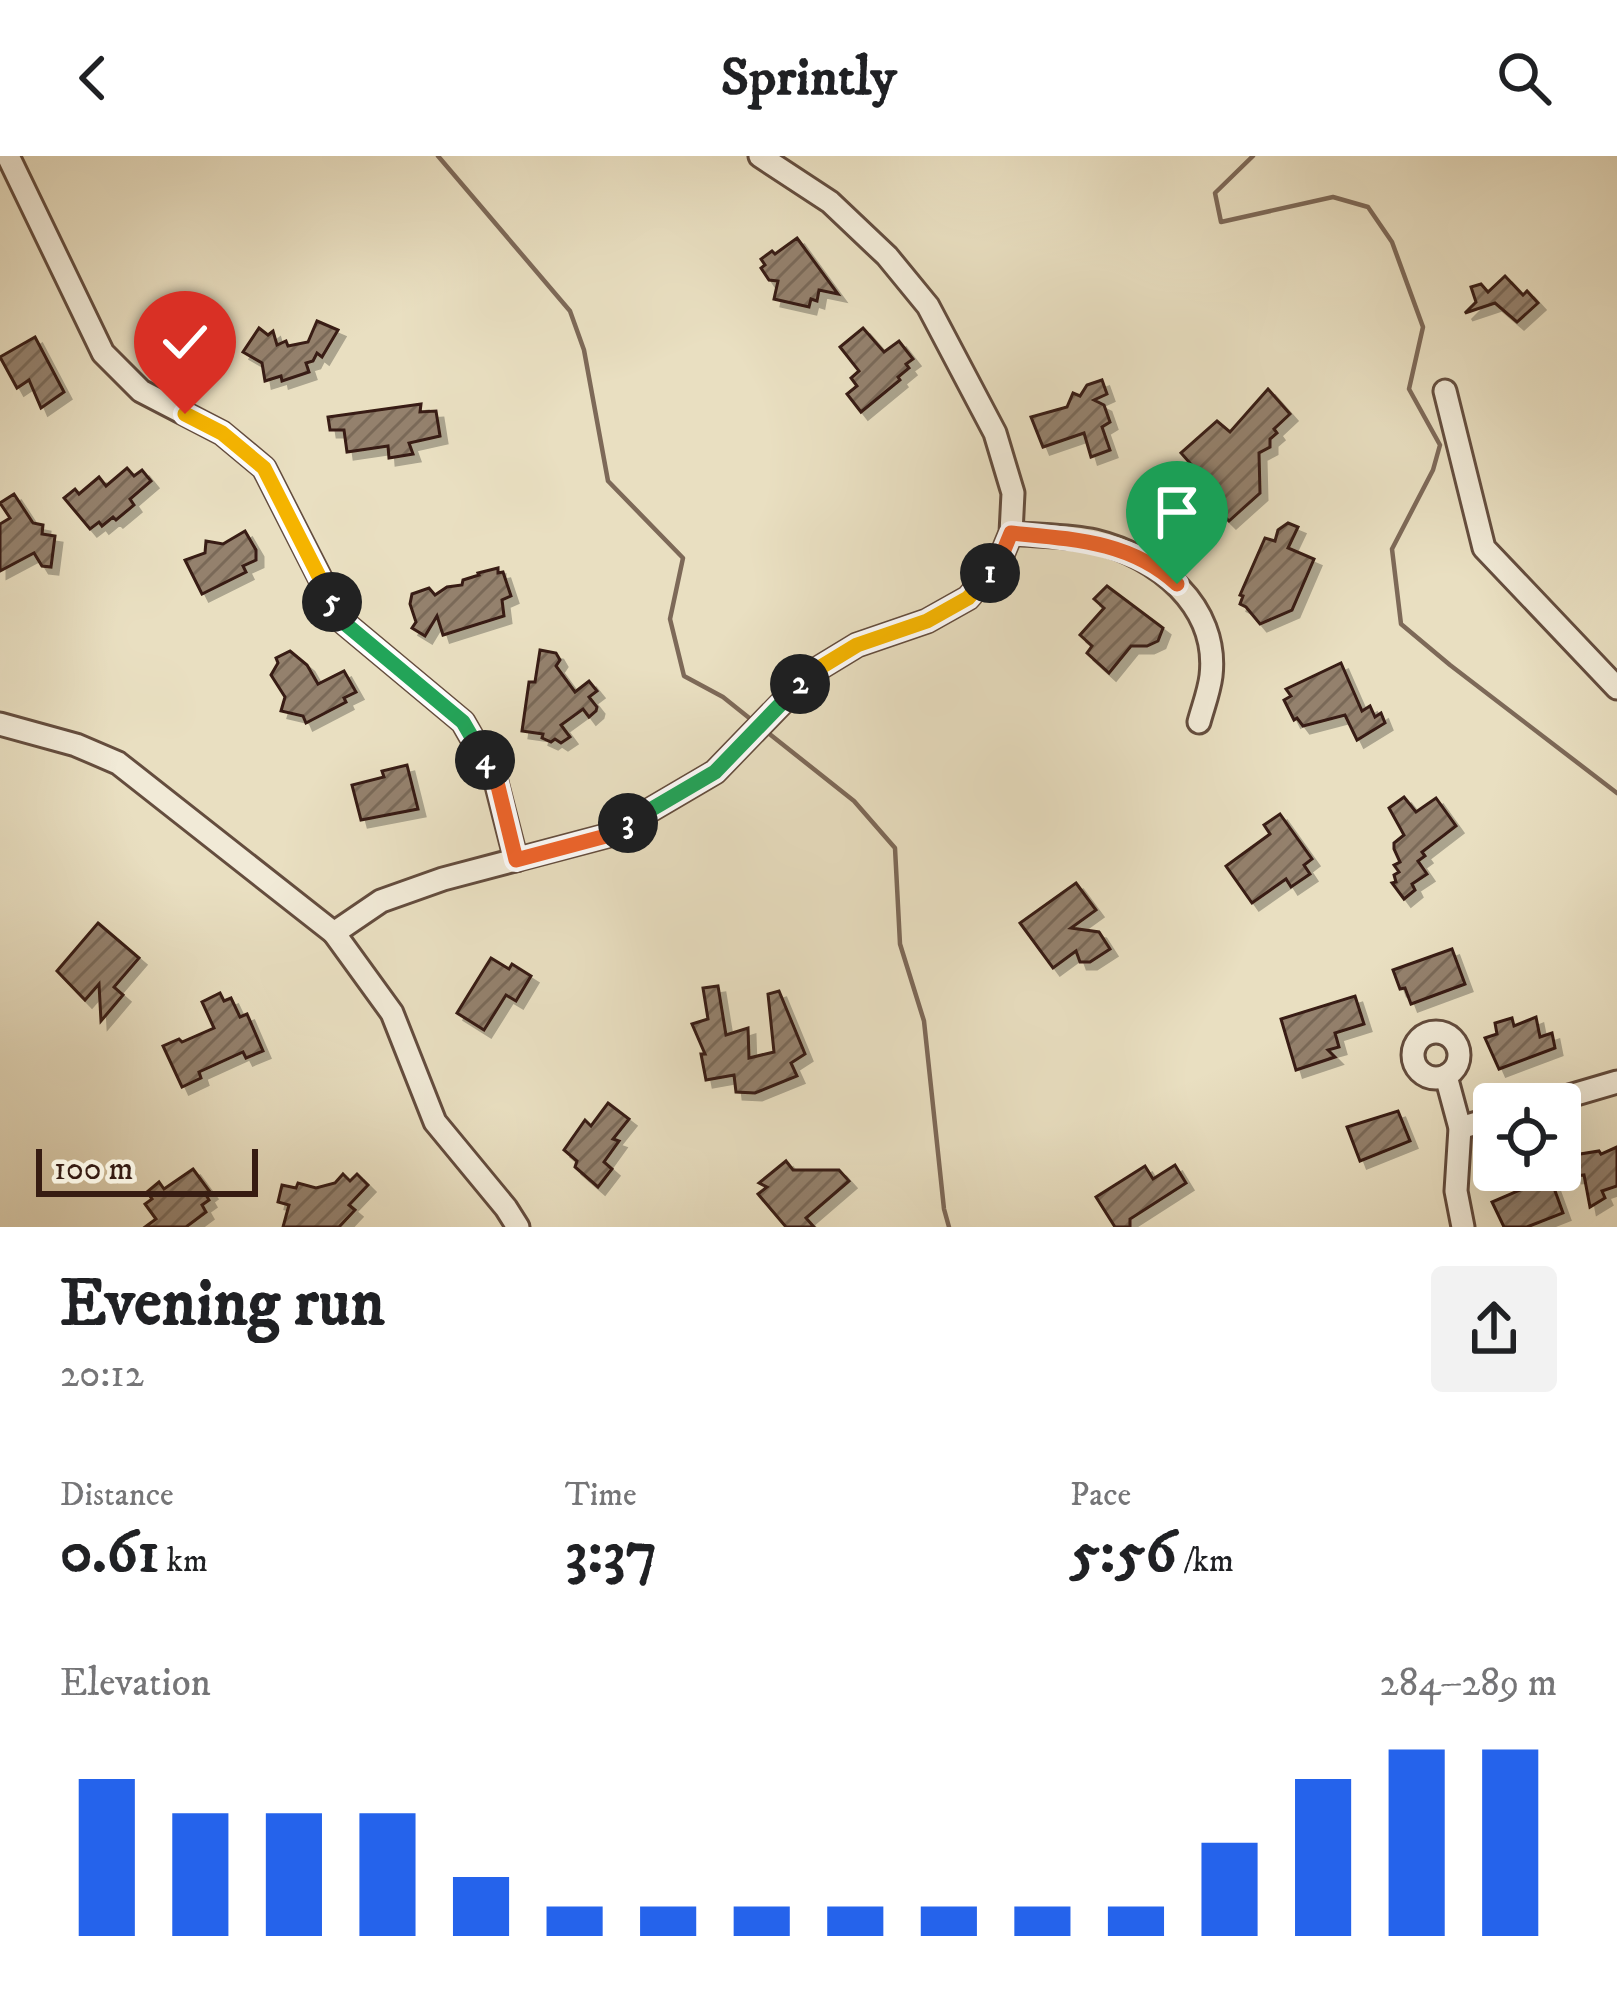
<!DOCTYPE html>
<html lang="en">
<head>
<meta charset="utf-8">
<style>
  body { margin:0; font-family:"IM FELL DW Pica",serif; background:#f2f2f2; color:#202124; height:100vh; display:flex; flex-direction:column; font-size:45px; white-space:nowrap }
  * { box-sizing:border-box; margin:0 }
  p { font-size:39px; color:#757577 }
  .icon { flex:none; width:66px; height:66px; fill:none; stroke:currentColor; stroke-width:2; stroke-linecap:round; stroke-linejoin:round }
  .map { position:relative; height:1071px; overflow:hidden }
  .side { display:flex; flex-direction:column; background:#fff; flex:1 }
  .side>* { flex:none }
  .controls { position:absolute; left:1473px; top:927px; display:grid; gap:24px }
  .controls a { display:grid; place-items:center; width:108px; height:108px; border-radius:12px; background:#fff; box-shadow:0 12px 48px #0002; font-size:60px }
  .scale { position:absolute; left:36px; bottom:30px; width:222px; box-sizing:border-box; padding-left:12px; border:6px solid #371c12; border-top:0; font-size:33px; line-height:42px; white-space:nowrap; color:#371c12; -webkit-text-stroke:9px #f1ead7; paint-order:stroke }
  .pin { position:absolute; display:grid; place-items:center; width:102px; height:102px; color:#fff; margin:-123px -51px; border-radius:50% 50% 50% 0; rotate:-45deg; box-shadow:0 0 12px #0007 }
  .pin .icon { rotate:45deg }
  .km { position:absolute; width:60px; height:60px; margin:-30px; border-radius:50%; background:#222; color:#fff; font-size:33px; line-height:60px; text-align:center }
  .round { display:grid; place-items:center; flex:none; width:126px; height:126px; border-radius:12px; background:#f2f2f2 }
  .summary { display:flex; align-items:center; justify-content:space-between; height:204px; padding:0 60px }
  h1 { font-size:66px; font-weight:700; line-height:90px }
  .figures { display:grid; grid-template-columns:repeat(3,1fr); gap:18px; height:204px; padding:12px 60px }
  .figures div { display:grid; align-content:center }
  .figures b { font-size:60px; font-weight:700 }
  .figures small { font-size:33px; font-weight:400 }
  .figures p { font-size:33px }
  .chart { height:336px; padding:24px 60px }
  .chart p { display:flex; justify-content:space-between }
  .chart svg { width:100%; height:216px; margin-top:12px; stroke:#2563eb; stroke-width:6 }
  header { display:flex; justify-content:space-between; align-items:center; height:156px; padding:0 60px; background:#fff; font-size:54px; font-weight:700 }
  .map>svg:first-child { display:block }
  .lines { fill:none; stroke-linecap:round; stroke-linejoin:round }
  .stream { stroke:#7d6958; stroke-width:4.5 }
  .building { fill:url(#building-hatch); stroke:#371c12; stroke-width:3; filter:url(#shadow) }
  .minor-casing { stroke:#644d3e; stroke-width:27 }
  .minor { stroke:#f1ead7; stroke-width:21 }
  .split-1-casing { stroke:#fff; stroke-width:24 }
  .split-2-casing { stroke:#fff; stroke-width:24 }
  .split-3-casing { stroke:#fff; stroke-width:24 }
  .split-4-casing { stroke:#fff; stroke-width:24 }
  .split-5-casing { stroke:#fff; stroke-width:24 }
  .split-6-casing { stroke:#fff; stroke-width:24 }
  .split-1 { stroke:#f0652b; stroke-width:15 }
  .split-2 { stroke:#f5b400; stroke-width:15 }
  .split-3 { stroke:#22a559; stroke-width:15 }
  .split-4 { stroke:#f0652b; stroke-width:15 }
  .split-5 { stroke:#22a559; stroke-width:15 }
  .split-6 { stroke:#f5b400; stroke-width:15 }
</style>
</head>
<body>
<header><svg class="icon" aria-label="back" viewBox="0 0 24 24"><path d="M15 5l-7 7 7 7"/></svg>Sprintly<svg class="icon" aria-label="search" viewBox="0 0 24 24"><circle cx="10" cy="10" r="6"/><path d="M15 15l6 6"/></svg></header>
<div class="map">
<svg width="1617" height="1071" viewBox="0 0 1617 1071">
  <defs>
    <pattern id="building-hatch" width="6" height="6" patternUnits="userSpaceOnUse" patternTransform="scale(3)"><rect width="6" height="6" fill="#94816d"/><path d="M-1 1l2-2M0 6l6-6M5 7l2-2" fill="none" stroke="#7a6958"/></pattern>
    <filter id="shadow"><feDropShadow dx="7" dy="7" stdDeviation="0" flood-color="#0004"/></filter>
  </defs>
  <rect width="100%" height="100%" fill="#e9dfc1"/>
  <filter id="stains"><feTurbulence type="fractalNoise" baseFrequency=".00167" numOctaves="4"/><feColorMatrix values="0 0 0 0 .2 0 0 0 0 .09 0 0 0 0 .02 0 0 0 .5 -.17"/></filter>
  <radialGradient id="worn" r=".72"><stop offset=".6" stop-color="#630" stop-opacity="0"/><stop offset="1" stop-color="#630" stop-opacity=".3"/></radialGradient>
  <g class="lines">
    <!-- stream -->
    <g class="stream">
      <path d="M438 0 570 155 584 194 608 325 683 402 670 463 684 520 723 541 753 565"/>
      <path d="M1253 0 1215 37 1221 66 1333 41 1368 51 1392 86 1423 171 1409 233 1440 289 1433 314 1392 393 1401 468 1450 509 1617 637"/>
      <path d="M767 576 854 645 895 692 900 788 924 865 944 1053 949 1071"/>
    </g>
  </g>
  <!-- building -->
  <g class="building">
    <path d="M797 82 838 138 819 134 817 145 811 143 809 151 774 143 778 125 769 124 761 112 765 109 761 103 772 95 775 98Z"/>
    <path d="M1505 120 1523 139 1527 135 1538 147 1517 166 1495 147 1465 157 1476 146 1471 131 1481 128 1488 136Z"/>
    <path d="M317 165 338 174 322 201 317 197 313 205 306 207 309 216 282 225 281 220 265 225 262 207 243 196 259 172 268 179 273 175 277 189 286 185 288 190 308 186Z"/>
    <path d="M863 172 884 196 899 185 913 203 906 208 909 212 898 221 900 224 861 256 847 238 857 230 851 222 859 215 840 191Z"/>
    <path d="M35 181 64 236 41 252 29 224 17 232 0 201Z"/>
    <path d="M1102 224 1107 238 1094 244 1104 249 1110 266 1102 271 1110 294 1091 301 1084 277 1043 291 1031 261 1067 251 1073 237 1080 240 1087 229Z"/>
    <path d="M1268 233 1290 258 1274 273 1277 277 1270 283V291L1259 297 1260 337 1229 365 1212 348 1220 341 1181 297 1217 265 1230 276Z"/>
    <path d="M421 248 420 256 436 255 440 280 409 287 413 298 389 302 388 290 347 296 344 274H330L328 261Z"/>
    <path d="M127 312 134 320 142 314 151 325 130 343 134 349 116 364 113 361 102 370 99 366 90 373 64 342 75 333 79 338 99 321 106 330Z"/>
    <path d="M14 338 33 367 43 369 42 378 55 380 51 411 42 410 34 397 0 415V368L10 362 0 347Z"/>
    <path d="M1288 367 1298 371 1288 392 1314 403 1292 454 1260 468 1246 451 1240 448 1243 440 1240 439 1265 382 1275 385 1278 374Z"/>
    <path d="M245 375 256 394V404L243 410 246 416 202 438 185 404 205 397 206 385 223 388Z"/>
    <path d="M498 412V417L503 416 511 440 502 444 504 460 443 479 437 460 425 480 412 472 416 466 410 448 412 438 429 432 435 439 447 431 462 429 463 424 479 419 478 417Z"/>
    <path d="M1107 430 1163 472 1158 485 1147 490H1131L1109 517 1087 497 1092 490 1080 479 1104 452 1094 443Z"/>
    <path d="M540 494 556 497 560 504 556 510 575 536 589 525 597 535 589 541 597 551 596 555 589 561 583 553 561 569 570 581 561 587 555 583 551 586 542 582 543 578 522 575 529 526H535Z"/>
    <path d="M290 495 307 509 318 528 344 515 356 536 344 542 346 546 306 567 303 560 281 555 285 541 271 519 278 507 276 502Z"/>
    <path d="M1341 507 1362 555 1370 550 1375 561 1381 557 1385 567 1357 584 1345 559 1303 570 1297 562 1294 564 1284 544 1291 540 1286 533Z"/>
    <path d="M407 609 418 653 361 664 352 629 384 621 382 615Z"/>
    <path d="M1404 641 1416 656 1436 642 1456 670 1422 696 1425 700 1418 705 1427 718 1412 728 1415 734 1404 743 1392 727 1396 726 1394 719 1399 716 1394 709 1400 706 1394 693V687L1404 679 1389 652Z"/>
    <path d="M1280 658 1312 703 1304 709 1310 718 1291 731 1286 723 1252 747 1226 710 1270 678 1264 669Z"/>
    <path d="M1076 727 1096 754 1071 772 1099 776 1110 793 1090 806H1080L1076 795 1053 812 1020 767Z"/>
    <path d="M98 767 139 802 114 831 123 839 101 865 99 828 85 844 57 815Z"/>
    <path d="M1452 793 1465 828 1411 848 1405 832 1400 833 1393 814Z"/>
    <path d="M491 802 509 813 512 808 531 820 516 845 506 839 484 874 457 857Z"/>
    <path d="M718 830 726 879 748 872 749 902 774 896 768 838 779 835 805 898 791 907 797 920 755 937 736 936 734 919 706 924 701 898H705L692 868 708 863 703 832Z"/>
    <path d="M220 837 224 845 231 842 240 861 247 858 263 895 246 902 243 896 199 916 201 922 182 931 163 890 179 883 182 886 214 872 202 846Z"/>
    <path d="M1355 840 1364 868 1335 877 1339 891 1328 894 1335 901 1296 914 1281 863Z"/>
    <path d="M1536 861 1540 881 1552 877 1555 892 1499 913 1485 882 1497 878 1495 867 1512 862 1514 870Z"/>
    <path d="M608 947 629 963 613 983 619 985 604 1006 612 1013 598 1031 575 1011 577 1005 564 994 585 964 591 970Z"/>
    <path d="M1398 955 1410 985 1360 1005 1347 971Z"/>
    <path d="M1617 991V1030L1602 1035 1605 1042 1590 1051 1584 1019 1575 1020 1568 1000 1599 995 1601 998Z"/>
    <path d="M786 1005 793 1014H839L849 1025 806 1062 814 1071H786L758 1038 767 1031 759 1027Z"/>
    <path d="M1175 1009 1186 1027 1130 1063V1071H1115L1096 1041 1145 1010 1153 1023Z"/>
    <path d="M193 1013 210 1036 206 1039 209 1044 202 1049 206 1056 186 1071H145L156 1063 145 1048 152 1043 147 1036 159 1026 164 1033Z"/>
    <path d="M343 1018 350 1025 357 1018 368 1029 349 1049 355 1054 339 1071H283L289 1049 278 1046 282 1029 296 1032 298 1027 316 1032 335 1027Z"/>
    <path d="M1550 1021 1563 1057 1527 1071H1504L1492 1046Z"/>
  </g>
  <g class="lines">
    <!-- minor casing -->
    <g class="minor-casing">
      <g id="minor">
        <path d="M8 0 103 197 141 235 222 277 264 312 342 465 463 566 495 622 516 704"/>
        <path d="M1445 235 1484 392 1617 532"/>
        <path d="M1011 377C1038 380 1068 379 1095 385 1157 400 1219 450 1211 520 1209 536 1203 551 1199 566"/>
        <path d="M0 568 76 589 118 607 334 777"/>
        <circle cx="1436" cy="899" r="23"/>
        <path d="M1446 920 1460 972 1456 1035 1463 1071"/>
        <path d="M1542 948 1617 926"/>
        <path d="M1460 972 1494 962"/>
        <path d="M518 1071 506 1052 435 966 392 857 334 777 381 745 443 723 606 680 715 616 811 517 857 489 927 465 968 442 999 406 1011 377 1013 337 995 277 928 150 887 100 830 46 760 0"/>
      </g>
    </g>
    <!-- minor -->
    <use href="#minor" class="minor"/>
  </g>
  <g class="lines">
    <!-- split-1 casing -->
    <g class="split-1-casing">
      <path id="split-1" d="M990 417 999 406 1011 377C1072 383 1130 385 1177 428"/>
    </g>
    <!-- split-2 casing -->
    <g class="split-2-casing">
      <path id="split-2" d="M800 528 811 517 857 489 927 465 968 442 990 417"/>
    </g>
    <!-- split-3 casing -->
    <g class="split-3-casing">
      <path id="split-3" d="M628 667 715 616 800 528"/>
    </g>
    <!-- split-4 casing -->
    <g class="split-4-casing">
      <path id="split-4" d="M485 604 496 622 516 704 606 680 628 667"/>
    </g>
    <!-- split-5 casing -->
    <g class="split-5-casing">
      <path id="split-5" d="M332 446 342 465 463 566 485 604"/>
    </g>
    <!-- split-6 casing -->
    <g class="split-6-casing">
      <path id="split-6" d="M185 258 222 277 264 312 332 446"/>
    </g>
    <!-- split-1 -->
    <use href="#split-1" class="split-1"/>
    <!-- split-2 -->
    <use href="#split-2" class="split-2"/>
    <!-- split-3 -->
    <use href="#split-3" class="split-3"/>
    <!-- split-4 -->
    <use href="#split-4" class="split-4"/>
    <!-- split-5 -->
    <use href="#split-5" class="split-5"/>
    <!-- split-6 -->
    <use href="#split-6" class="split-6"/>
  </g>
  <rect width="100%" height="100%" filter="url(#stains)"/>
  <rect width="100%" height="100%" fill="url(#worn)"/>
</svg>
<div class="controls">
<a><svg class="icon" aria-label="locate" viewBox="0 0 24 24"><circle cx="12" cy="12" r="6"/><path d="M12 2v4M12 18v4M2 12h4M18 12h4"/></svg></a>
</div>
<div class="scale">100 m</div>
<div class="pin" style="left:1177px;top:428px;background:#1e9e55"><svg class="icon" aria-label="arrive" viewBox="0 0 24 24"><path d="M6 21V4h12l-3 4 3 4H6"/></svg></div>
<div class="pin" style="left:185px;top:258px;background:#d93025"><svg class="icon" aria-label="check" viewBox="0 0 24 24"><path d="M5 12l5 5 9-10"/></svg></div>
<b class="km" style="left:990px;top:417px">1</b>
<b class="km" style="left:800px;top:528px">2</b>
<b class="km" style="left:628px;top:667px">3</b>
<b class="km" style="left:485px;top:604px">4</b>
<b class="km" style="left:332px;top:446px">5</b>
</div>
<section class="side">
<div class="summary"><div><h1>Evening run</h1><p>20:12</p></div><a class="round"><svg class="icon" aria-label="share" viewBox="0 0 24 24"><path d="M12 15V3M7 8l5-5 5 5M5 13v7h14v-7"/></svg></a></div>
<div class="figures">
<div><p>Distance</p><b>0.61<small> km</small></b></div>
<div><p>Time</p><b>3:37</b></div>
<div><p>Pace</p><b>5:56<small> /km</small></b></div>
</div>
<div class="chart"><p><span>Elevation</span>284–289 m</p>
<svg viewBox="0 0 160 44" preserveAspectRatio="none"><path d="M5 44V12M15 44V19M25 44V19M35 44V19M45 44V32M55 44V38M65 44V38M75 44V38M85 44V38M95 44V38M105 44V38M115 44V38M125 44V25M135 44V12M145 44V6M155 44V6"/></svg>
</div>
</section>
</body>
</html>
